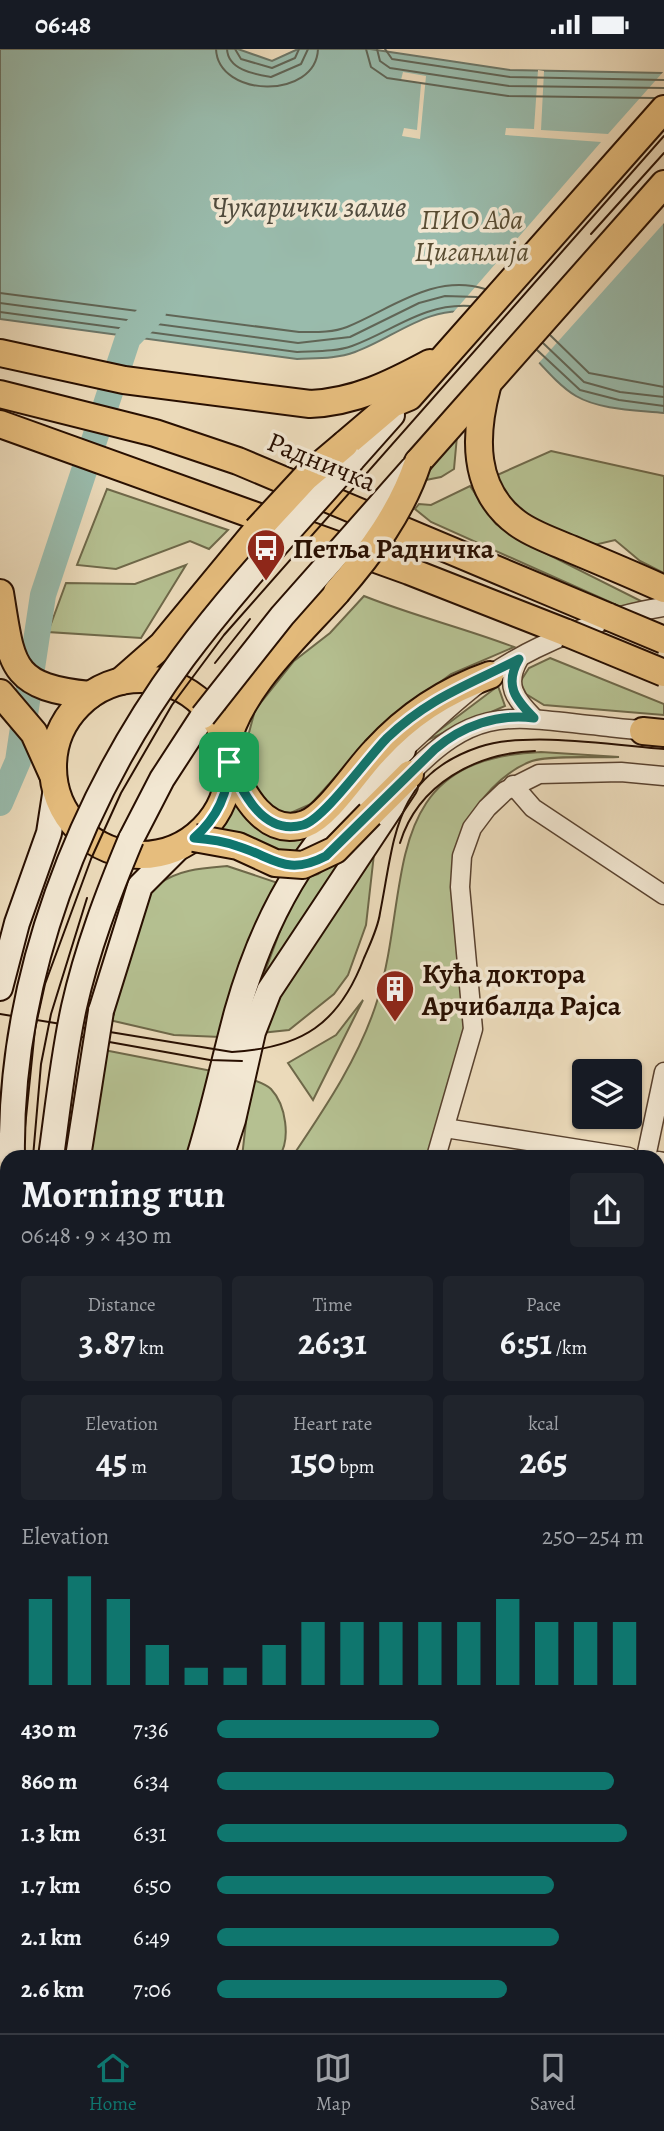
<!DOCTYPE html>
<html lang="en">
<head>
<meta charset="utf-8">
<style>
  body { margin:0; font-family:Alegreya,serif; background:#20242c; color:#f1f3f6; height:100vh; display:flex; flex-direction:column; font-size:26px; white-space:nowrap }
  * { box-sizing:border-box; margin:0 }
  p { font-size:23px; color:#9ea1a6 }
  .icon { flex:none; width:38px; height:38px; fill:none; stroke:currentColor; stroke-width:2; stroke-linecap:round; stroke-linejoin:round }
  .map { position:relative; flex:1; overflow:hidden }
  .drawer { position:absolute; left:0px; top:1101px; width:665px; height:884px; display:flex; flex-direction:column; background:#171b24; border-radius:21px 21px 0 0; box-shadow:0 2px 5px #0004 }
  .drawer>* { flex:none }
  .fabs { position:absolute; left:572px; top:1010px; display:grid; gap:14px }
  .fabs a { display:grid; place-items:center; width:70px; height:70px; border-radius:7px; background:#171b24; box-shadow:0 2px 5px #0004; font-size:35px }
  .pin { position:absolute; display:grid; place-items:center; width:60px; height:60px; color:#fff; margin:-30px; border-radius:14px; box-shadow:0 4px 10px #0006 }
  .round { display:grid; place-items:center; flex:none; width:74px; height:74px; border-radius:7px; background:#20242c }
  .summary { display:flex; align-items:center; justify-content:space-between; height:119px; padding:0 21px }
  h1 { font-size:38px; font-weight:700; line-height:52px }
  .stats { display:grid; grid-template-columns:repeat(3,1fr); gap:10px; height:119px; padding:7px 21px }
  .stats div { display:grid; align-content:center; border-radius:7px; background:#20242c; text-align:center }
  .stats b { font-size:35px; font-weight:700 }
  .stats small { font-size:19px; font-weight:400 }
  .stats p { font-size:19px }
  .chart { height:196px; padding:14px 21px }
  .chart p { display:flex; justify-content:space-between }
  .chart svg { width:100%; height:126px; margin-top:7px; stroke:#0f766e; stroke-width:6 }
  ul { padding:0 21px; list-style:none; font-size:23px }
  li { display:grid; grid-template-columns:112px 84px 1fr; align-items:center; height:52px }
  li i { height:18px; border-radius:9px; background:#0f766e }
  .status { display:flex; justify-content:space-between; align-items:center; height:49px; padding:0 35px; background:#171b24; direction:ltr }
  .status svg { height:19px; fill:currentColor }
  .tabs { display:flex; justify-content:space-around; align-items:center; height:98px; border-top:2px solid #363941; background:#171b24; font-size:19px; color:#9ea1a6 }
  .tabs a { display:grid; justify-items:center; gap:4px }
  .tabs .current { color:#0f766e }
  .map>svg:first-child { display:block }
  .green { fill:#b5c091; stroke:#6e6849; stroke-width:2 }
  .water { fill:#99bbac; stroke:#6c7668; stroke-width:2 }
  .pier { fill:#ebdaba }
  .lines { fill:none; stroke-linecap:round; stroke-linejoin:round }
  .shore { stroke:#606556; stroke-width:2 }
  .river { stroke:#99bbac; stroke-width:26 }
  .street-casing { stroke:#59422f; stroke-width:21 }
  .secondary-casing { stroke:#280f01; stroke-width:28 }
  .primary-casing { stroke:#280f01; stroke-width:30 }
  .street { stroke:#f2e7d2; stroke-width:18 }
  .secondary { stroke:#f2e7d2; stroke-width:24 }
  .primary { stroke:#e6bd7d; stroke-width:26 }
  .tram { stroke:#280f01; stroke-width:2 }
  .secondary-bridge-casing { stroke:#280f01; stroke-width:28; stroke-linecap:butt }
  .primary-bridge-casing { stroke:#280f01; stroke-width:30; stroke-linecap:butt }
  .secondary-bridge { stroke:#f2e7d2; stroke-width:24 }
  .primary-bridge { stroke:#e6bd7d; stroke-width:26 }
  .route-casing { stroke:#fff; stroke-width:14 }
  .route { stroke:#0f766e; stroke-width:9 }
  .labels { text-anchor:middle; stroke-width:7; stroke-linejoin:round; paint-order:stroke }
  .park-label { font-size:28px; font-style:italic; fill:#594d33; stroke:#f2e7d2 }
  .street-label { font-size:28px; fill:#280f01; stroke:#f2e7d2 }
  .poi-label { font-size:28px; font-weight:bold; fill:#280f01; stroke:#f2e7d2; text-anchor:start }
  .water-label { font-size:30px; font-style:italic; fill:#504b3d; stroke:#f2e7d2 }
</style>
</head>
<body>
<div class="status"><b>06:48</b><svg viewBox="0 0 49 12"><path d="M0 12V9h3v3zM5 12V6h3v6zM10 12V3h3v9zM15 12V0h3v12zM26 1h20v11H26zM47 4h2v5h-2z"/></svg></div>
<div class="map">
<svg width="664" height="1984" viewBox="0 0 664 1984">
  <rect width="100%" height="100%" fill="#ebdaba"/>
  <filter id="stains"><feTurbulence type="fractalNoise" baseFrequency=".00286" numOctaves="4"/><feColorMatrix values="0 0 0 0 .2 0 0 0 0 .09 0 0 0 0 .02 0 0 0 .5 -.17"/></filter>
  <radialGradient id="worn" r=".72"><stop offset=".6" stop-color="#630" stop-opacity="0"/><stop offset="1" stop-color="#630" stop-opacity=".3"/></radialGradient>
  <!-- green -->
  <g class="green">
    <path d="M457 387 454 420 441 428 421 432Z"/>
    <path d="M551 402 664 427V524L640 512 615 491 590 497 551 480 522 462 505 446 495 427Z"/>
    <path d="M470 437 496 475 531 497 645 554 621 558 431 473 415 460 419 455 431 456Z"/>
    <path d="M107 440 228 481 209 500 190 492 116 520 77 516Z"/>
    <path d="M186 516 141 589 48 583 66 534 135 535Z"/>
    <path d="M364 547C414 567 464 579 514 598L451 625 382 676 311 755 286 766 273 762 258 744 246 695 255 661 294 612 330 584Z"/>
    <path d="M550 609 664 655V666L544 656 526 645 520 633 529 619Z"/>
    <path d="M498 637 505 657 425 692Z"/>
    <path d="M541 703 619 708C598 709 548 706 532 712 500 724 480 751 463 779L471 968 430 1108H292C325 1059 361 1006 378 949 412 837 377 709 541 703Z"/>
    <path d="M234 748 267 777 323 775 298 809 214 784Z"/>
    <path d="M352 801 245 976 299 831 318 825Z"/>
    <path d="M374 805 366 876 348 926 334 945 289 981 260 984 282 935Z"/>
    <path d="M227 817 278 834 220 988 174 986 105 970C115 939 135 853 159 835 179 820 204 819 227 817Z"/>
    <path d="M363 951 313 1051 288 1014 336 986Z"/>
    <path d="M104 1001 212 1022 189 1108H88Z"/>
    <path d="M251 1030C256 1032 266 1035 271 1040 286 1056 291 1090 279 1108H242Z"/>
    <path d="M7 1560V1824L0 1832V1577Z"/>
  </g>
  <!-- water -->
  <path class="water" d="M0 0H238L272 12 298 0H370L510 21 664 24V364C636 361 600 361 576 347 542 327 514 271 473 264 429 255 394 289 355 303 336 310 316 309 297 310L0 270Z"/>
  <!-- pier -->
  <g class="pier">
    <path d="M538 21 544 22 541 81 608 85 664 22V174L537 316 491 275 474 267 451 266 601 93 505 86 506 79 534 80Z"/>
    <path d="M403 23 426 27 420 90 402 87 404 79 417 81 421 35 401 31Z"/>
  </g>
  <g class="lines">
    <!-- shore -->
    <g class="shore">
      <path d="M216 0C218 49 316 51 318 0"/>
      <path d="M227 0C228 21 254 25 271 28L301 15 308 0"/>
      <path d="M235 0 241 10 272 19 295 9 299 0"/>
      <path d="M366 0 371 18 387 29 508 47 654 49"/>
      <path d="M377 0 380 12 390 19 509 37 664 39"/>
      <path d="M385 0 392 10 510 28 664 31"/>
      <path d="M0 244 299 283C314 283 332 284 347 278 391 260 434 224 485 240"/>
      <path d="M0 254 298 294 350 288 419 254 445 247 477 248"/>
      <path d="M0 263 297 303C316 302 335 303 352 297 393 282 424 254 470 257"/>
      <path d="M550 286 589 324 664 338"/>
      <path d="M543 294 584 333 620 343 664 348"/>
      <path d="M537 301 580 341 619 351 664 357"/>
    </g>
    <!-- river -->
    <path class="river" d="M0 754 18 712 43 546 128 289 153 263"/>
    <!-- street casing -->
    <g class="street-casing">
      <g id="street">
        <path d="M519 610C504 636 515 650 534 669"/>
        <path d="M403 701C431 676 458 648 489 627 536 594 608 566 664 558"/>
        <path d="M410 725C478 655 511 668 600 677 618 679 636 682 654 681"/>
        <path d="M513 736 533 759 664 846"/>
        <path d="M445 1079 629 1108"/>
        <path d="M436 1108 473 980 460 838 462 807 472 779 487 759 505 742 539 725 621 723 664 727"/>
        <path d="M646 1108 664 1023"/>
        <path d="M658 1112 664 1113"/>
        <path d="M658 1230H664"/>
        <path d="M658 1424 664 1425"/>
        <path d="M357 1978V1984"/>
        <path d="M502 1978 504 1984"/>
        <path d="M137 1984 139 1978"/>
      </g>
    </g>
    <!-- secondary casing -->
    <g class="secondary-casing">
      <g id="secondary">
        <path d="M352 411 392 366"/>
        <path d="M131 790 162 730 203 667"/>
        <path d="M0 939 17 874 49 784 56 739"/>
        <path d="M101 962 140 837 180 797"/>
        <path d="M199 1108C214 1060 224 1011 237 963 269 849 317 781 403 701"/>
        <path d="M221 1108 233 1071 253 983 269 942 405 737"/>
        <path d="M0 1427 7 1390"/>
        <path d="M0 1451 7 1442"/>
        <path d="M0 1484 7 1470"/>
        <path d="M0 1514 7 1495"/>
        <path d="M658 1594H664"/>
        <path d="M0 1851 7 1843"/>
      </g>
    </g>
    <!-- primary casing -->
    <g class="primary-casing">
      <g id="primary">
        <path d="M0 304 124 331 310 355C355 353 391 335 430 314"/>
        <path d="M487 338C474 387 472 441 517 474 533 486 553 492 571 500 602 513 633 526 664 540"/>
        <path d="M0 345 155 384 238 412 609 568"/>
        <path d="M0 375 409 522 567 584"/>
        <path d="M345 395 392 355 409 348 664 60"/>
        <path d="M418 413 664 135"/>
        <path d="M0 544C12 616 9 638 90 646"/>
        <circle cx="141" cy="718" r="88"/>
        <path d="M121 632 162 596 257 481"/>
        <path d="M0 644 34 684 52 724"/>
        <path d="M643 682 664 684"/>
        <path d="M226 697C240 638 297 588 337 543"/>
        <path d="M229 715C242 743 265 790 305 775 328 767 357 720 375 702 408 666 444 642 490 626"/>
        <path d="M370 765 410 725"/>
      </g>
    </g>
    <!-- street -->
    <use href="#street" class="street"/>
    <!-- secondary -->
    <use href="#secondary" class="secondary"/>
    <!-- primary -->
    <use href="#primary" class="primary"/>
    <!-- tram -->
    <g class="tram">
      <path d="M591 185 664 104"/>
      <path d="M215 614 250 570"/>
      <path d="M400 794C418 735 476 704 535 702"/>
      <path d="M0 965 232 1003C302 999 339 975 364 909 370 895 378 879 380 864 395 789 393 727 479 698 525 682 614 696 664 700"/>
      <path d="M59 984 210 1011 242 1012"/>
      <path d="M22 1108 35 980 45 935 91 810 121 744 172 656 224 586 664 87"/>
      <path d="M33 1108 41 1015 51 965 87 849"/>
      <path d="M0 1164 7 1155"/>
      <path d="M0 1178 7 1172"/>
    </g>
    <!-- secondary-bridge casing -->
    <g class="secondary-bridge-casing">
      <g id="secondary-bridge">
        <path d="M203 667 282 567 413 419"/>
        <path d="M12 1108C9 931 79 750 183 609 235 539 295 476 352 411"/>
        <path d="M51 1108C58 1058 63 1008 74 958 87 900 108 845 131 790"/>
        <path d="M78 1108 101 962"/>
        <path d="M0 1167 7 1183"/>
      </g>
    </g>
    <!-- primary-bridge casing -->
    <g class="primary-bridge-casing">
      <g id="primary-bridge">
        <path d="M257 481 306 428 345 395"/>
        <path d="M337 543C371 504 402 462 418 413"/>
        <path d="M609 568 664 591"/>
        <path d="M567 584 664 624"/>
        <path d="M194 789 238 797 275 814 303 816 335 801 370 765"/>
      </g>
    </g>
    <!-- secondary-bridge -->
    <use href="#secondary-bridge" class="secondary-bridge"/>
    <!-- primary-bridge -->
    <use href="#primary-bridge" class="primary-bridge"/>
  </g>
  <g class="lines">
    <!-- route casing -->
    <g class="route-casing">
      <path id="route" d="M519 610C504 636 515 650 534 669 498 664 462 677 435 700L326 807C286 828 274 808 237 797 223 792 208 790 194 789 217 769 229 744 229 713 242 742 262 787 303 776 323 771 369 707 387 689 430 648 469 636 519 610Z"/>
    </g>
    <!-- route -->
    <use href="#route" class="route"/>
  </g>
  <!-- icons -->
  <defs>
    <g id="bus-pin" transform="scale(2.0125)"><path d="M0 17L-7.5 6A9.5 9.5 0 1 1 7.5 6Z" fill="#8f2418" stroke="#f2e7d2"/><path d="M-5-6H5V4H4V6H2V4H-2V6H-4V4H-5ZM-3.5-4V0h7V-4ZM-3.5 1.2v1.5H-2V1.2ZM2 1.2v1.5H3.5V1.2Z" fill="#fff"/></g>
    <g id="building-pin" transform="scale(2.0125)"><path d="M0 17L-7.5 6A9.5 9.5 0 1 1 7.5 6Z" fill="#8f2418" stroke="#f2e7d2"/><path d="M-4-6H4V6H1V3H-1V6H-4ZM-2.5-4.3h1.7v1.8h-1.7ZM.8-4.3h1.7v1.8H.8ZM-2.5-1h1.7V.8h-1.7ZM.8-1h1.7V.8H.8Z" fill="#fff"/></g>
  </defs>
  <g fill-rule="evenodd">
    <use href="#bus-pin" x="266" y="499"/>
    <use href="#building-pin" x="395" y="940"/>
  </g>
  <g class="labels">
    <!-- park labels -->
    <g class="park-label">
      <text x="472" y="180">ПИО Ада<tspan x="472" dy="32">Циганлија</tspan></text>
    </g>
    <!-- street labels -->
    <g class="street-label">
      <text transform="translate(322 412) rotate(22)" y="10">Радничка</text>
    </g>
    <!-- poi labels -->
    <g class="poi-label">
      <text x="293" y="509">Петља Радничка</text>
      <text x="422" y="934">Кућа доктора<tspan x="422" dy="32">Арчибалда Рајса</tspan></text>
    </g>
    <!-- water labels -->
    <g class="water-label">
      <text x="309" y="168">Чукарички залив</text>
    </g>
  </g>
  <rect width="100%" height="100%" filter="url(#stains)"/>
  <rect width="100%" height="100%" fill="url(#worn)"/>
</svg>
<div class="fabs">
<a><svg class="icon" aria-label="layers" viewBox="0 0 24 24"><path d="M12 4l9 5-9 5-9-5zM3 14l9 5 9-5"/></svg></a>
</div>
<div class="pin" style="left:229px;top:713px;background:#1e9e55"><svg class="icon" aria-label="arrive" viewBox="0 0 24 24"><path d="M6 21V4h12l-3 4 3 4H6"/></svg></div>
<section class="drawer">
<div class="summary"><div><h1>Morning run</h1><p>06:48 · 9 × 430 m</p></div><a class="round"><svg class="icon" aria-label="share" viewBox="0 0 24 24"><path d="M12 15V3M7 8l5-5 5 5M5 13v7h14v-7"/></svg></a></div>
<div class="stats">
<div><p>Distance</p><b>3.87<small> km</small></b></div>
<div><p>Time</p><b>26:31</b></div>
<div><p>Pace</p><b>6:51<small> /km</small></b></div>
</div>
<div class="stats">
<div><p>Elevation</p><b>45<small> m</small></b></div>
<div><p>Heart rate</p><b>150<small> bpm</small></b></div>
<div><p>kcal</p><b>265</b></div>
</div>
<div class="chart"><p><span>Elevation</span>250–254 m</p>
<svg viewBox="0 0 160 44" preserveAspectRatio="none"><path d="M5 44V14M15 44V6M25 44V14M35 44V30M45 44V38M55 44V38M65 44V30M75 44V22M85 44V22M95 44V22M105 44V22M115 44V22M125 44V14M135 44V22M145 44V22M155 44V22"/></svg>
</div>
<ul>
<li><b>430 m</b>7:36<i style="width:52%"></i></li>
<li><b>860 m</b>6:34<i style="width:93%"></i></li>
<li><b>1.3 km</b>6:31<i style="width:96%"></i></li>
<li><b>1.7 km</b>6:50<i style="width:79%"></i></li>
<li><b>2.1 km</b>6:49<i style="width:80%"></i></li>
<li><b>2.6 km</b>7:06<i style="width:68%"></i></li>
</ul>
</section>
</div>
<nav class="tabs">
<a class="current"><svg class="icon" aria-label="home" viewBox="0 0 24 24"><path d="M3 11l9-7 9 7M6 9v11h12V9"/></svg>Home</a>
<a><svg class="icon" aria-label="map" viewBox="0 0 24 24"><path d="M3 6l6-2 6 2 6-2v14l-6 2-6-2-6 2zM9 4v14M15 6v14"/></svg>Map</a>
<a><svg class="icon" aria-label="saved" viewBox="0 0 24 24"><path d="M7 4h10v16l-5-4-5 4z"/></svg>Saved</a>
</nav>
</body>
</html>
